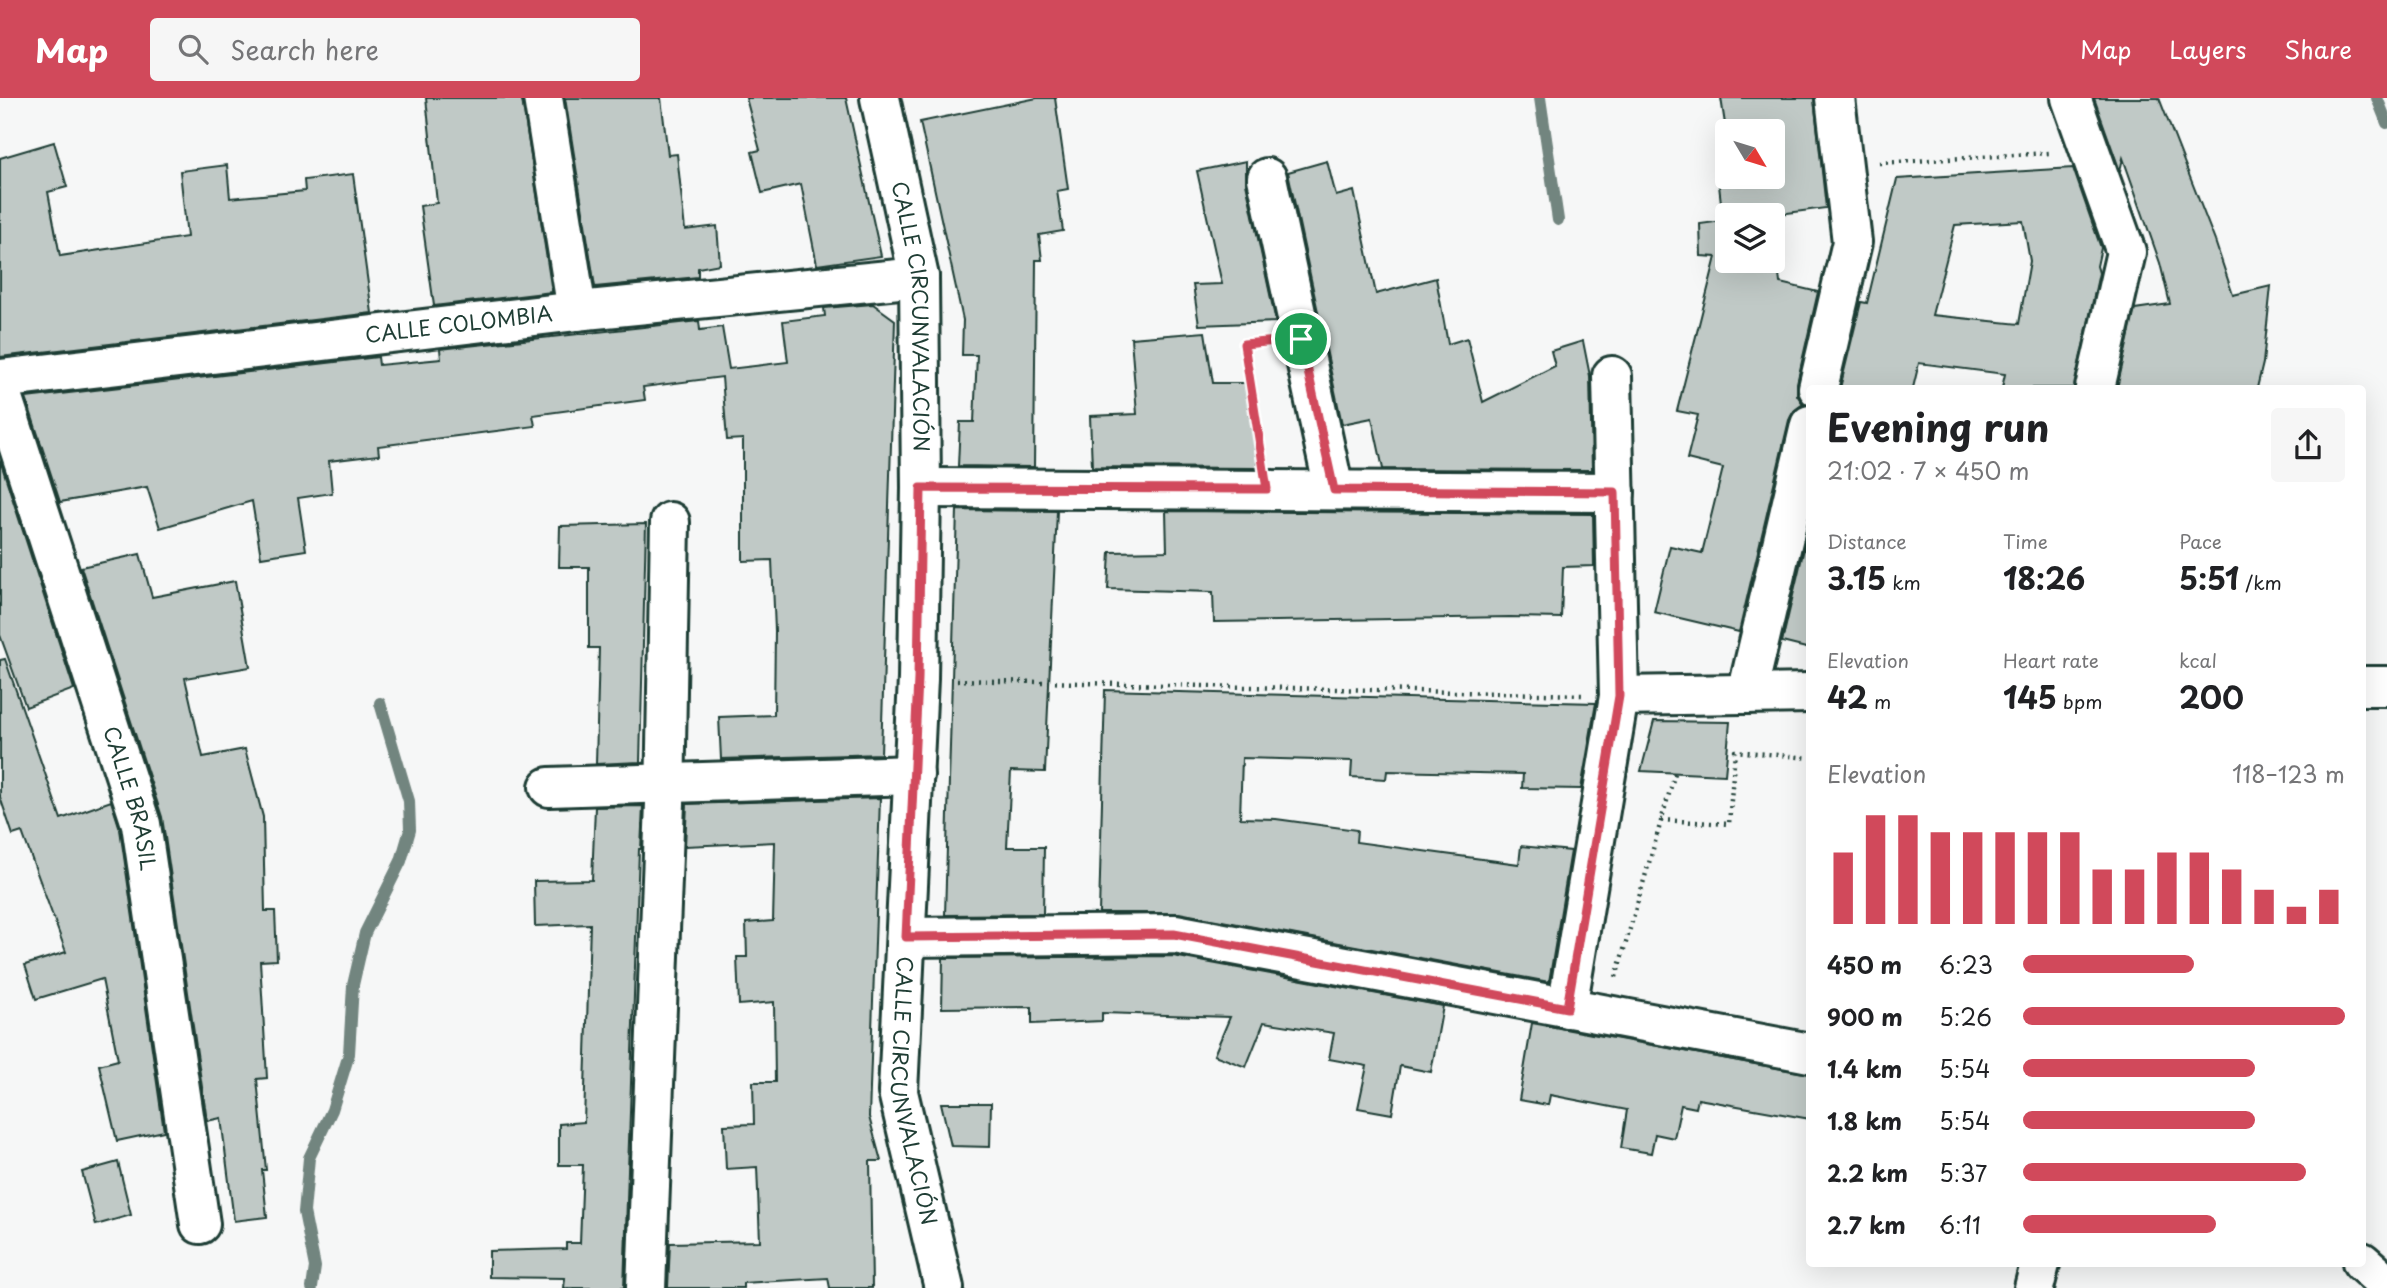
<!DOCTYPE html>
<html lang="en">
<head>
<meta charset="utf-8">
<style>
  body { margin:0; font-family:"Playpen Sans",sans-serif; background:#f6f6f6; color:#202124; height:100vh; display:flex; flex-direction:column; font-size:26px; white-space:nowrap }
  * { box-sizing:border-box; margin:0 }
  p { font-size:23px; color:#757577 }
  .icon { flex:none; width:38px; height:38px; fill:none; stroke:currentColor; stroke-width:2; stroke-linecap:round; stroke-linejoin:round }
  .map { position:relative; flex:1; overflow:hidden }
  .side { position:absolute; left:1806px; top:287px; width:560px; height:882px; display:flex; flex-direction:column; background:#fff; border-radius:7px; box-shadow:0 7px 28px #0002 }
  .side>* { flex:none }
  .needle { width:46px; rotate:128deg }
  .controls { position:absolute; left:1715px; top:21px; display:grid; gap:14px }
  .controls a { display:grid; place-items:center; width:70px; height:70px; border-radius:7px; background:#fff; box-shadow:0 7px 28px #0002; font-size:35px }
  .pin { position:absolute; display:grid; place-items:center; width:60px; height:60px; color:#fff; margin:-30px; border:4px solid #fff; border-radius:50%; box-shadow:0 2px 7px #0007 }
  .round { display:grid; place-items:center; flex:none; width:74px; height:74px; border-radius:7px; background:#f6f6f6 }
  .overview { display:flex; align-items:center; justify-content:space-between; height:119px; padding:0 21px }
  h1 { font-size:38px; font-weight:700; line-height:52px }
  .metrics { display:grid; grid-template-columns:repeat(3,1fr); gap:10px; height:119px; padding:7px 21px }
  .metrics div { display:grid; align-content:center }
  .metrics b { font-size:30px; font-weight:700 }
  .metrics small { font-size:19px; font-weight:400 }
  .metrics p { font-size:19px }
  .chart { height:196px; padding:14px 21px }
  .chart p { display:flex; justify-content:space-between }
  .chart svg { width:100%; height:126px; margin-top:7px; stroke:#d1495b; stroke-width:6 }
  ul { padding:0 21px; list-style:none; font-size:23px }
  li { display:grid; grid-template-columns:112px 84px 1fr; align-items:center; height:52px }
  li i { height:18px; border-radius:9px; background:#d1495b }
  header { display:flex; align-items:center; gap:42px; box-sizing:border-box; height:98px; padding:0 35px; background:#d1495b; color:#fff }
  header strong { font-size:33px }
  nav { display:flex; gap:38px; margin-inline-start:auto; font-size:24px }
  .search { width:490px; height:63px; background:#f6f6f6; display:flex; align-items:center; gap:18px; box-sizing:border-box; padding:0 24px; border-radius:7px; color:#757577; font-size:26px }
  .map>svg:first-child { display:block }
  .lines { fill:none; stroke-linecap:round; stroke-linejoin:round }
  .stream { stroke:#72857f; stroke-width:12 }
  .building { fill:#c0c9c6; stroke:#1f3d34; stroke-width:2; fill-rule:evenodd }
  .minor-casing { stroke:#1f3d34; stroke-width:44 }
  .path { stroke:#1f3d34; stroke-width:4.5; stroke-dasharray:2 5; stroke-linecap:butt }
  .minor { stroke:#fff; stroke-width:38 }
  .route-casing { stroke:#fff; stroke-width:14 }
  .route { stroke:#d1495b; stroke-width:9 }
  .labels { text-anchor:middle; stroke-width:7; stroke-linejoin:round; paint-order:stroke }
  .street-label { font-size:21px; fill:#1f3d34; stroke:#fff }
</style>
</head>
<body>
<header>
<strong>Map</strong>
<div class="search"><svg class="icon" aria-label="search" viewBox="0 0 24 24"><circle cx="10" cy="10" r="6"/><path d="M15 15l6 6"/></svg>Search here</div>
<nav><a>Map</a><a>Layers</a><a>Share</a></nav>
</header>
<div class="map">
<svg width="2387" height="1190" viewBox="0 0 2387 1190">
  <rect width="100%" height="100%" fill="#f6f7f7"/>
  <filter id="ink" filterUnits="userSpaceOnUse"><feTurbulence type="fractalNoise" baseFrequency=".0143" numOctaves="2"/><feDisplacementMap in="SourceGraphic" scale="14" xChannelSelector="R" yChannelSelector="G"/><feConvolveMatrix kernelMatrix="1 2 1 2 8 2 1 2 1" color-interpolation-filters="sRGB"/></filter>
  <g filter="url(#ink)">
    <g class="lines">
      <!-- stream -->
      <g class="stream">
        <path d="M1540 0 1558 122"/>
        <path d="M2377 0 2387 25"/>
        <path d="M312 1190 315 1169 304 1114 309 1060 332 1012 349 956 353 887 365 835 401 763 410 732 409 703 380 605"/>
      </g>
    </g>
    <!-- building -->
    <g class="building">
      <path d="M426 0H522L552 194 434 208 420 108 437 105Z"/>
      <path d="M565 0H661L668 57 677 56 685 132 717 128 720 166 698 170V179L595 189Z"/>
      <path d="M746 0H846L881 158 817 167 801 86 762 95 752 54 760 52Z"/>
      <path d="M1037 0H1055L1068 91 1057 93 1063 133 1039 137 1042 162H1036L1034 369 958 368 960 324H974L977 257H962L963 222 920 24Z"/>
      <path d="M1721 0H1814L1826 110 1772 117H1727V163H1773V124L1780 185 1818 194 1797 285V297L1803 306 1794 313 1789 322 1739 534 1654 514 1670 448 1702 455 1723 370 1687 361 1698 317 1677 313 1716 159 1701 158 1700 126 1723 123 1717 69 1727 68V79H1773V33H1727V39Z"/>
      <path d="M2094 0H2159L2215 143 2233 197 2271 188 2263 265 2257 290H2117L2135 211 2170 206 2160 165 2123 60 2120 73Z"/>
      <path d="M54 44 67 89 48 94 60 158 187 139 180 73 227 67 230 100 305 93 304 82 353 76 372 215 0 259V60Z"/>
      <path d="M1246 63V85L1276 224 1199 227 1193 187 1222 186 1197 73Z"/>
      <path d="M1327 63 1336 98 1354 93 1376 196 1436 180 1448 246 1467 240 1483 304 1555 268 1551 253 1583 243 1590 278 1592 372 1383 371 1372 320 1342 326 1288 74Z"/>
      <path d="M2073 70 2101 150 2097 168 2099 175 2074 290H2002L2005 276 1919 265 1913 290H1840L1861 204 1867 205 1897 81ZM2023 123 2030 163 2019 226 1932 217 1955 127Z"/>
      <path d="M873 206 895 222 881 656 721 661 719 619 774 617 775 533 772 462 743 463V341L727 342 722 279 643 289 645 302 533 317 535 328 378 348 379 357 329 363 332 395 298 400 306 452 261 459 252 403 160 430 147 389 60 404 26 300 378 259 379 267 441 261 440 251 699 223 700 232 722 229 729 271 788 264 783 223 825 218 824 210Z"/>
      <path d="M1205 234 1213 285H1245L1259 370 1092 369 1090 318 1137 316 1131 240Z"/>
      <path d="M0 362 74 591 26 609 0 537Z"/>
      <path d="M957 412 1057 413 1045 674 1011 673 1007 749H1044L1043 816 945 817Z"/>
      <path d="M1166 413 1593 416 1594 468 1563 469 1561 520 1510 519 1214 524 1213 494 1108 491 1110 454 1167 453Z"/>
      <path d="M1810 425V551L1782 544Z"/>
      <path d="M646 426 640 664 596 666 599 550H589V469H559L560 428Z"/>
      <path d="M140 456 152 499 235 483 250 569 185 580 203 659 245 651 263 719 265 813H275L277 862 260 863 267 980 257 981 266 1072H262L267 1119 234 1123 221 1020 207 1023 162 719 81 469Z"/>
      <path d="M5 561 61 721 111 703 120 731 164 1033 117 1043 99 967 118 962 102 881 36 901 25 867 66 854 22 734 13 737 0 699V562Z"/>
      <path d="M1105 592 1596 605 1581 691 1522 690 1523 676 1387 673 1386 681 1351 679 1352 663 1242 660 1240 720 1276 721 1357 732 1356 744 1519 766 1521 748 1571 753 1549 884 1179 815H1099Z"/>
      <path d="M1654 623 1730 624 1725 677 1641 673Z"/>
      <path d="M880 700 869 1019 881 1063H870L872 1190H830L828 1180 743 1185V1190H668L670 1145 760 1143 757 1069 726 1071 724 1027 754 1026 753 984H775L774 904 739 907 737 859H747L746 825 773 823 775 744 685 748 687 706Z"/>
      <path d="M643 708 641 751H639L624 1190H564L565 1180 489 1179V1153L566 1151V1145H580L583 1067H559V1026L584 1024 590 826 535 828 534 783 592 782 595 709Z"/>
      <path d="M1173 858 1443 908 1431 974 1400 968 1392 1016 1358 1010 1367 968 1329 961 1334 935 1264 924 1246 969 1214 957 1230 919 1102 915V923L1032 926V909L942 910 943 860Z"/>
      <path d="M1532 925 1810 976V1021L1698 1001 1696 1010 1681 1007 1674 1040 1655 1036 1651 1055 1621 1050 1627 1012 1550 997 1548 1007 1519 1002Z"/>
      <path d="M941 1005H991L990 1049 951 1048Z"/>
      <path d="M118 1064 131 1117 96 1127 82 1074Z"/>
    </g>
    <g class="lines">
      <!-- minor casing -->
      <g class="minor-casing">
        <g id="minor">
          <path d="M543 0 577 213"/>
          <path id="s1" d="M880 0 919 179 921 390 918 581 898 994 944 1190"/>
          <path d="M2071 0 2126 154 2095 290"/>
          <path d="M1267 80 1334 392"/>
          <path id="s2" d="M0 281 577 213 919 179"/>
          <path d="M1818 290 1852 144 1835 0"/>
          <path id="s3" d="M0 291 141 726 200 1126"/>
          <path d="M921 390 1615 394"/>
          <path d="M2362 588H2387"/>
          <path d="M1747 596 1810 327"/>
          <path d="M1619 598 1810 595"/>
          <path d="M549 689 914 677"/>
          <path d="M906 839 1175 836 1810 955"/>
          <path d="M1567 910 1619 598 1612 278"/>
          <path d="M2362 1164 2387 1186"/>
          <path d="M646 1190 665 705 670 424"/>
          <path d="M2034 1190 2040 1166"/>
        </g>
      </g>
      <!-- path -->
      <g class="path">
        <path d="M1879 65 2049 55"/>
        <path d="M1261 352 1244 246 1264 244"/>
        <path d="M957 582 1582 597"/>
        <path d="M1661 722 1729 726 1735 653 1810 660"/>
        <path d="M1616 879 1675 675"/>
      </g>
      <!-- minor -->
      <use href="#minor" class="minor"/>
    </g>
  </g>
  <g class="lines" filter="url(#ink)">
    <!-- route casing -->
    <g class="route-casing">
      <path id="route" d="M1301 241 1334 392 1615 394 1619 598 1567 910 1174 836 906 839 918 581 921 390 1267 391 1244 246Z"/>
    </g>
    <!-- route -->
    <use href="#route" class="route"/>
  </g>
  <g class="labels">
    <!-- street labels -->
    <g class="street-label">
      <text dy="7" stroke="none"><textPath href="#s1" startOffset="222">CALLE CIRCUNVALACIÓN</textPath></text>
      <text dy="7" stroke="none"><textPath href="#s2" startOffset="462">CALLE COLOMBIA</textPath></text>
      <text dy="7" stroke="none"><textPath href="#s3" startOffset="430">CALLE BRASIL</textPath></text>
      <text dy="7" stroke="none"><textPath href="#s1" startOffset="999">CALLE CIRCUNVALACIÓN</textPath></text>
    </g>
  </g>
</svg>
<div class="controls">
<a><svg class="needle" viewBox="-14 -14 28 28"><path d="M0-13l5 13h-10z" fill="#e53935"/><path d="M0 13l5-13h-10z" fill="#757577"/></svg></a>
<a><svg class="icon" aria-label="layers" viewBox="0 0 24 24"><path d="M12 4l9 5-9 5-9-5zM3 14l9 5 9-5"/></svg></a>
</div>
<div class="pin" style="left:1301px;top:241px;background:#1e9e55"><svg class="icon" aria-label="arrive" viewBox="0 0 24 24"><path d="M6 21V4h12l-3 4 3 4H6"/></svg></div>
<section class="side">
<div class="overview"><div><h1>Evening run</h1><p>21:02 · 7 × 450 m</p></div><a class="round"><svg class="icon" aria-label="share" viewBox="0 0 24 24"><path d="M12 15V3M7 8l5-5 5 5M5 13v7h14v-7"/></svg></a></div>
<div class="metrics">
<div><p>Distance</p><b>3.15<small> km</small></b></div>
<div><p>Time</p><b>18:26</b></div>
<div><p>Pace</p><b>5:51<small> /km</small></b></div>
</div>
<div class="metrics">
<div><p>Elevation</p><b>42<small> m</small></b></div>
<div><p>Heart rate</p><b>145<small> bpm</small></b></div>
<div><p>kcal</p><b>200</b></div>
</div>
<div class="chart"><p><span>Elevation</span>118–123 m</p>
<svg viewBox="0 0 160 44" preserveAspectRatio="none"><path d="M5 44V19M15 44V6M25 44V6M35 44V12M45 44V12M55 44V12M65 44V12M75 44V12M85 44V25M95 44V25M105 44V19M115 44V19M125 44V25M135 44V32M145 44V38M155 44V32"/></svg>
</div>
<ul>
<li><b>450 m</b>6:23<i style="width:53%"></i></li>
<li><b>900 m</b>5:26<i style="width:100%"></i></li>
<li><b>1.4 km</b>5:54<i style="width:72%"></i></li>
<li><b>1.8 km</b>5:54<i style="width:72%"></i></li>
<li><b>2.2 km</b>5:37<i style="width:88%"></i></li>
<li><b>2.7 km</b>6:11<i style="width:60%"></i></li>
</ul>
</section>
</div>
</body>
</html>
